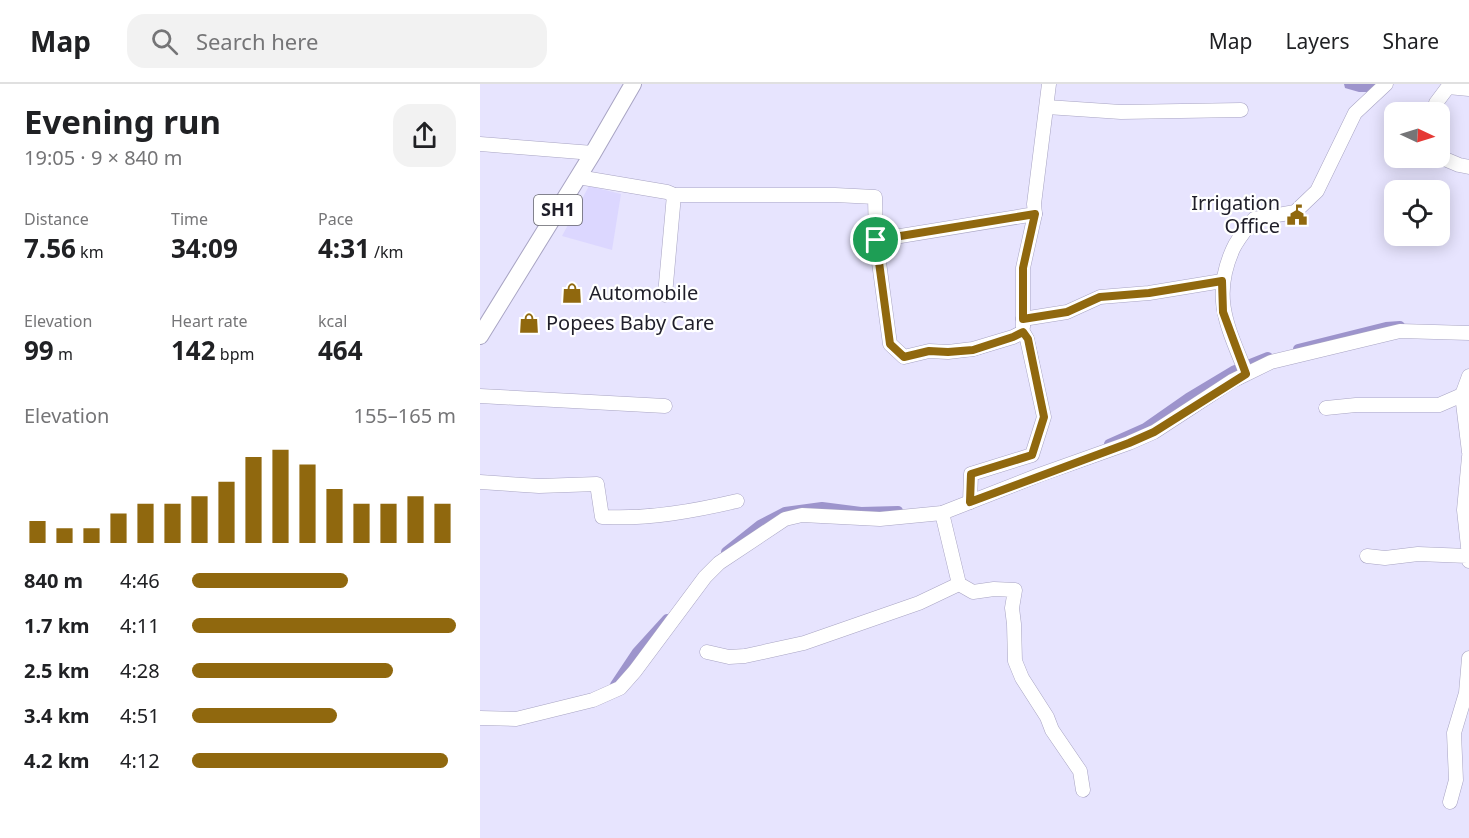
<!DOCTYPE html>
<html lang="en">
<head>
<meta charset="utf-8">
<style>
  body { margin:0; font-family:"Noto Sans",sans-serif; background:#f2f2f2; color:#202124; height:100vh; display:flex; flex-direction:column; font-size:22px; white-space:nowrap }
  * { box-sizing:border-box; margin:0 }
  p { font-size:20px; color:#757577 }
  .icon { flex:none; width:33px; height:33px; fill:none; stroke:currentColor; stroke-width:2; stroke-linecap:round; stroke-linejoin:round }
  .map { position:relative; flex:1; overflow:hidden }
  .panel { display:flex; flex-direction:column; background:#fff; width:480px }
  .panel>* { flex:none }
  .needle { width:39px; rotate:94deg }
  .tools { position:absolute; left:904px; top:18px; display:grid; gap:12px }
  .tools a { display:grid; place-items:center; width:66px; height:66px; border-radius:12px; background:#fff; box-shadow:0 3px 15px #0003; font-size:30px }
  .pin { position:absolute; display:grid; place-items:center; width:51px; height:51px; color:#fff; margin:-26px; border:3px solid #fff; border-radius:50%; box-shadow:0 2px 6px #0007 }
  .round { display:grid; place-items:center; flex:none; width:63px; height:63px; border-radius:18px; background:#f2f2f2 }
  .head { display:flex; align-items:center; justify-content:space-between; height:102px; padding:0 24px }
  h1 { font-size:33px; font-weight:700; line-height:45px }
  .stats { display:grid; grid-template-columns:repeat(3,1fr); gap:9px; height:102px; padding:6px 24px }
  .stats div { display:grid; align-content:center }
  .stats b { font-size:26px; font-weight:700 }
  .stats small { font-size:16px; font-weight:400 }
  .stats p { font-size:16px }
  .chart { height:168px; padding:12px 24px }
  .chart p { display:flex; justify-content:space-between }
  .chart svg { width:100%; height:108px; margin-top:6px; stroke:#90680e; stroke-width:6 }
  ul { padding:0 24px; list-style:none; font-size:20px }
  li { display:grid; grid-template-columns:96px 72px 1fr; align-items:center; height:45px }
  li i { height:15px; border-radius:8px; background:#90680e }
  header { display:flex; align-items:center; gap:36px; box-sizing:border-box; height:84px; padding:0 30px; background:#fff; border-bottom:2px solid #e0e0e0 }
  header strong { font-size:28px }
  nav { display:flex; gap:33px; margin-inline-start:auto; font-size:21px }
  .search { width:420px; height:54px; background:#f2f2f2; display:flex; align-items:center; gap:15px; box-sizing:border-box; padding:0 21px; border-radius:18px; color:#757577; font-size:22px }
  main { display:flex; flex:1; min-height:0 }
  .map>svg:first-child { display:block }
  .built { fill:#dcd7ff }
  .water { fill:#9d94cc }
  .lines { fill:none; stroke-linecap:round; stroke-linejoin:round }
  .canal { stroke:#9d94cc; stroke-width:10 }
  .minor-casing { stroke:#a8a4c3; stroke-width:15 }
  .major-casing { stroke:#a8a4c3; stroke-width:18 }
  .minor { stroke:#fff; stroke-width:14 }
  .major { stroke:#fff; stroke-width:16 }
  .route-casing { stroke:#fff; stroke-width:12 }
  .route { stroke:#90680e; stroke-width:8 }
  .labels { text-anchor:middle; stroke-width:4.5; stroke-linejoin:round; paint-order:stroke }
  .shield { fill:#fff; stroke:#626269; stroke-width:1.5 }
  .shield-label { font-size:18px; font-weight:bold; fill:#1f1e29 }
  .poi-label { font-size:20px; fill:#1f1e29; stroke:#fff; text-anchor:start }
</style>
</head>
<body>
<header>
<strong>Map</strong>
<div class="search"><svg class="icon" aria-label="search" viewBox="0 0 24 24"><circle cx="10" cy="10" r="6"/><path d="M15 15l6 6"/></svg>Search here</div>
<nav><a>Map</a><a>Layers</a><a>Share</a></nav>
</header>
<main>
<section class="panel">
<div class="head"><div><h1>Evening run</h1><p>19:05 · 9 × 840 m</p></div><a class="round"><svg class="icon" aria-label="share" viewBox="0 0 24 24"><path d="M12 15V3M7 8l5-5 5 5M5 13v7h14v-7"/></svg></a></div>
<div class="stats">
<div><p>Distance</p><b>7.56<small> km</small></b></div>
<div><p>Time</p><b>34:09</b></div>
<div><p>Pace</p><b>4:31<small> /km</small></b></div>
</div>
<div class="stats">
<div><p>Elevation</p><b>99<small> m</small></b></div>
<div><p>Heart rate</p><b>142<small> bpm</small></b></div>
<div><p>kcal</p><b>464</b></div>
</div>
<div class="chart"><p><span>Elevation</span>155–165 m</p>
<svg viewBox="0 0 160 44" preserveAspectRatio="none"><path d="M5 44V35M15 44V38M25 44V38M35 44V32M45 44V28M55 44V28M65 44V25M75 44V19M85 44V9M95 44V6M105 44V12M115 44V22M125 44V28M135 44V28M145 44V25M155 44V28"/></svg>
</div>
<ul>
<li><b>840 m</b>4:46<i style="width:59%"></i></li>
<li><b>1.7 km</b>4:11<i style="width:100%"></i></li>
<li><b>2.5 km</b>4:28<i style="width:76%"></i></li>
<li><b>3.4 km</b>4:51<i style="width:55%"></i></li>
<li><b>4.2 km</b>4:12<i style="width:97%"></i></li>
</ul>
</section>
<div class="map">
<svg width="989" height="754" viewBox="0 0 989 754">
  <rect width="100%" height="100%" fill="#e7e4fe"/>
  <!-- built -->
  <path class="built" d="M109 102 141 110 132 166 82 152Z"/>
  <!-- water -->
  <path class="water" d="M864 0H899L893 8H879L865 4Z"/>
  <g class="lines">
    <!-- canal -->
    <g class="canal">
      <path d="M818 265 906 243 920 242"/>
      <path d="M629 360 665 344 708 314 753 287 788 273"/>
      <path d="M246 468 280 441 305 428 342 423 381 428 418 427"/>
      <path d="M135 601 157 568 187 535"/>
    </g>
    <!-- minor casing -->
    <g class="minor-casing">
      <g id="minor">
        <path d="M567 23 641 28 761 26"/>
        <path d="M954 28 956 19 968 3 989 5"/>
        <path d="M0 60 113 69"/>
        <path d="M960 73 979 81 989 83"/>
        <path d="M98 93 187 108 194 111H355L395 113 396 156"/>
        <path d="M185 211 194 111"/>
        <path d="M543 235 587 228 620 213 669 209 742 197"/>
        <path d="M543 243V184L555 130"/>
        <path d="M766 289C748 243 731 214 753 165 758 154 767 144 774 135L815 128 837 107 875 29 906 0"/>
        <path d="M989 292 982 311 989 368"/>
        <path d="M0 312 185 322"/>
        <path d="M846 324 876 321H959L982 311"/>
        <path d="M989 373 984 426 989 472"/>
        <path d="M0 398 59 402 117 400 122 433H126C170 435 214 427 257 417"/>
        <path d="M490 418 491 390 552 371 564 333 547 255 543 248 533 253 493 265 468 268 449 267 424 273 410 260 396 156 555 130 554 120 569 0"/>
        <path d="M462 429 479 500 493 508 514 505 535 506 532 524 534 540 535 577 542 594 567 633 572 646 600 687 603 706"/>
        <path d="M887 472 905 474 938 470 988 472 989 477"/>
        <path d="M227 568 249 573 265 572 324 559 439 519 479 500"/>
        <path d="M0 634 36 635 113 616 140 604 155 587 225 493 239 479 305 435 322 431 400 435 462 429 559 391 649 359 674 348 752 297 791 278 920 247 989 249"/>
        <path d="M970 718 976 696 974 649 986 609 989 574"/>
      </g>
    </g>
    <!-- major casing -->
    <g class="major-casing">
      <path id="major" d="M0 252 113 69 153 0"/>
    </g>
    <!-- minor -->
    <use href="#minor" class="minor"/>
    <!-- major -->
    <use href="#major" class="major"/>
  </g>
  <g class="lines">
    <!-- route casing -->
    <g class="route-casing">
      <path id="route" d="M555 130 543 184V235L587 228 620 213 669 209 742 197 743 228 766 290 674 348 649 359 490 418 491 390 552 371 564 333 548 255 543 248 533 253 493 266 468 268 449 267 424 273 410 260 396 156Z"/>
    </g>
    <!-- route -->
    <use href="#route" class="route"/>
  </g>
  <!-- icons -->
  <defs>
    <g id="civic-bare" transform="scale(1.62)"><path d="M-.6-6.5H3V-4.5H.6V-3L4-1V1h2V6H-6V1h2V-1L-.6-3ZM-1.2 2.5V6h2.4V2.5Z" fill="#90680e" stroke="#fff" stroke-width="2.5" paint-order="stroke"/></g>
    <g id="shop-bare" transform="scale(1.62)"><path d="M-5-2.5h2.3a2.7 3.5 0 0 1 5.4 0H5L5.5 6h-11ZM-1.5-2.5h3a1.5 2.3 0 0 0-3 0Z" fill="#90680e" stroke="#fff" stroke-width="2.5" paint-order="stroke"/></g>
  </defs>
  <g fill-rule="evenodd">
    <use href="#civic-bare" x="817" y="131"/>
    <use href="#shop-bare" x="92" y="209"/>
    <use href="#shop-bare" x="49" y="239"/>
  </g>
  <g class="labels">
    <!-- shield labels -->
    <rect class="shield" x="54" y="111" width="48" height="30" rx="4.5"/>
    <g class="shield-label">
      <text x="78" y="132">SH1</text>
    </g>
    <!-- poi labels -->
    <g class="poi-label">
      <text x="800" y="126" text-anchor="end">Irrigation<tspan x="800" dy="23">Office</tspan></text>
      <text x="109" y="216">Automobile</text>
      <text x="66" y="246">Popees Baby Care</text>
    </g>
  </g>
</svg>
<div class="tools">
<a><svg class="needle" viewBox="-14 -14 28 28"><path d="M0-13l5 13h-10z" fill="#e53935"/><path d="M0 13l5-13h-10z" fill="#757577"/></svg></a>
<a><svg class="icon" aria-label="locate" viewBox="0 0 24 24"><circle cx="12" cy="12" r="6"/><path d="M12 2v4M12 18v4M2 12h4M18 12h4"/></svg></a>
</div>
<div class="pin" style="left:396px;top:156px;background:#1e9e55"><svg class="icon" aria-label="arrive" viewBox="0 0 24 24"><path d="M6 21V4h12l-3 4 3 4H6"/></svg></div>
</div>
</main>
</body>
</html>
